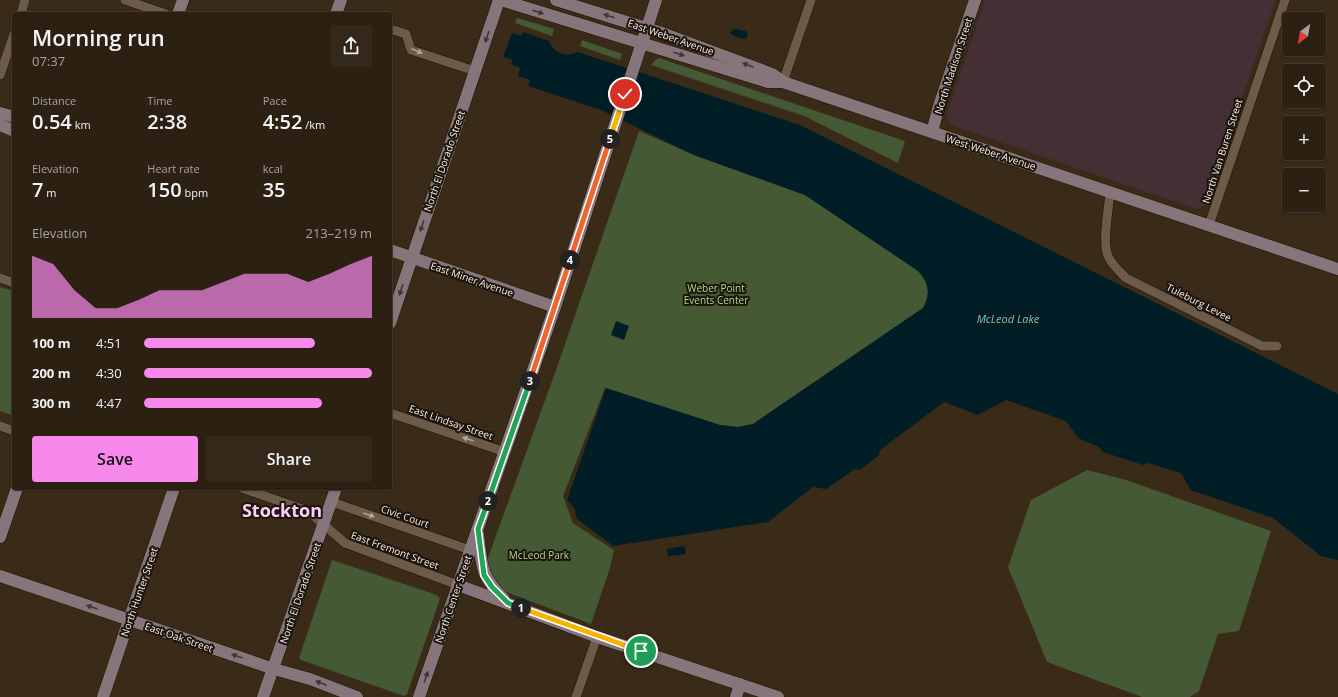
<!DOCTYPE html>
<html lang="en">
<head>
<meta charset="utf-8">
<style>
  body { margin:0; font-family:"Open Sans",sans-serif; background:#34281b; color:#f1f3f6; height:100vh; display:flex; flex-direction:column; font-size:15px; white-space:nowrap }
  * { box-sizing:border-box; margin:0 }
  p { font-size:13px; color:#a6a39f }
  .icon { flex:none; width:22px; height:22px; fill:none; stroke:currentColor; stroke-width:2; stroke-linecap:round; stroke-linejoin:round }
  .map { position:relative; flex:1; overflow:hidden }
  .sheet { position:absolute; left:12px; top:12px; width:380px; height:478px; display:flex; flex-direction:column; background:#2c2012; border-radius:4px; box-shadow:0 1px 3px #0004,0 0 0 1px #483e32 }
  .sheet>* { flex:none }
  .needle { width:26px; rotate:211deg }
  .tools { position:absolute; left:1282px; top:12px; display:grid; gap:8px }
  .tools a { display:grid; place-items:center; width:44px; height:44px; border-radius:4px; background:#2c2012; box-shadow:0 1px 3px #0004,0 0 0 1px #483e32; font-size:20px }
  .pin { position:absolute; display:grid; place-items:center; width:34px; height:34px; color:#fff; margin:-17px; border:2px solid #fff; border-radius:50%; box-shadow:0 1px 4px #0007 }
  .km { position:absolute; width:20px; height:20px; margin:-10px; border-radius:50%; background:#222; color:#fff; font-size:11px; line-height:20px; text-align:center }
  .round { display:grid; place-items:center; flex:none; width:42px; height:42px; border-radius:4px; background:#34281b }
  .head { display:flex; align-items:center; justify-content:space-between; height:68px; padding:0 20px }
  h1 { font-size:22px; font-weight:600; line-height:30px }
  .figures { display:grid; grid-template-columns:repeat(3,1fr); gap:6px; height:68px; padding:4px 20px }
  .figures div { display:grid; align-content:center }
  .figures b { font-size:20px; font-weight:600 }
  .figures small { font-size:11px; font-weight:400 }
  .figures p { font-size:11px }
  .chart { height:112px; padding:8px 20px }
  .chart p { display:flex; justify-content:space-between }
  .chart svg { width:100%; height:72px; margin-top:4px; fill:#f788ec; opacity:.7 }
  .button { display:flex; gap:8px; margin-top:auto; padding:8px 20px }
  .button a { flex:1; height:46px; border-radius:4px; background:#f788ec; color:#111; font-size:16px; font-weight:600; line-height:46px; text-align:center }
  .button a+a { background:#34281b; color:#f1f3f6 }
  ul { padding:0 20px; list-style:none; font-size:13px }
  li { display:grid; grid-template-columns:64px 48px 1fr; align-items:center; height:30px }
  li i { height:10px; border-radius:5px; background:#f788ec }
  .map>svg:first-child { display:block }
  .education { fill:#432f34 }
  .green { fill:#455935 }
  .water { fill:#011e26 }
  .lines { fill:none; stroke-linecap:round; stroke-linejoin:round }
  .street-casing { stroke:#201203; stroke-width:10 }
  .secondary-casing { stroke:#201203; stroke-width:13 }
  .street { stroke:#6c5b48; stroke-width:9 }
  .secondary { stroke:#86757b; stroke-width:12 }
  .oneway { fill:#403634 }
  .oneway2 { fill:#b2a596 }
  .split-1-casing { stroke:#fff; stroke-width:8 }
  .split-2-casing { stroke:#fff; stroke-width:8 }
  .split-3-casing { stroke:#fff; stroke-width:8 }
  .split-4-casing { stroke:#fff; stroke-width:8 }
  .split-5-casing { stroke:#fff; stroke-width:8 }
  .split-6-casing { stroke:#fff; stroke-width:8 }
  .split-1 { stroke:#f5b400; stroke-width:5 }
  .split-2 { stroke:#22a559; stroke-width:5 }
  .split-3 { stroke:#22a559; stroke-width:5 }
  .split-4 { stroke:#f0652b; stroke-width:5 }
  .split-5 { stroke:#f0652b; stroke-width:5 }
  .split-6 { stroke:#f5b400; stroke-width:5 }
  .labels { text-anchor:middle; stroke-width:4; stroke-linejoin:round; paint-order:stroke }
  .street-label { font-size:10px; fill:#f9efe4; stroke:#1b140d }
  .park-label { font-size:10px; fill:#addd85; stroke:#1b140d }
  .water-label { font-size:11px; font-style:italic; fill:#48d4f6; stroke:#1b140d }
  .town-label { font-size:18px; font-weight:bold; fill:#feccf8; stroke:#1b140d }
</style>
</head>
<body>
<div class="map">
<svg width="1338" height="697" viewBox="0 0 1338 697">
  <rect width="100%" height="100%" fill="#3a2a18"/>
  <!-- education -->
  <path class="education" d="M985 0H1276L1205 205 1197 209 950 125 946 117Z"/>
  <!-- green -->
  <g class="green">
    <path d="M517 18 554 29 552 36 515 23Z"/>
    <path d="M582 40 622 54 620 60 580 46Z"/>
    <path d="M659 58 905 141 898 163 804 116 651 65 655 60Z"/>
    <path d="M639 131 694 155 805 195 919 271C929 283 931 294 923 308L753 424 738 427 720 425 605 388 563 496 573 523 614 550 610 568 591 624 506 592 492 579 485 566 556 370Z"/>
    <path d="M0 287 14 291V416L0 411Z"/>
    <path d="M1087 470 1126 480 1271 531 1239 631 1218 634 1199 691 1190 697H1142L1047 662 1008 567 1031 500Z"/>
    <path d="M332 560 437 595 440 599 407 694 404 696 301 660 299 658Z"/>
  </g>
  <!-- water -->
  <g class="water">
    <path d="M736 29 746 31 748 33 746 39 736 37 730 33 732 30Z"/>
    <path d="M523 32 549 41C555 54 565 57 578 52L800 125 1338 394V560L1321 556 1273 518 1191 490 1181 473 1148 463 1143 465 1103 452 1099 447 1078 438 1066 421 1006 400 978 415 944 402 880 450 879 455 860 470 855 469 826 489 813 487 768 522 613 546 576 518 575 509 567 500 606 388 720 425 738 427 753 424 923 308C931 294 929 283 918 271L805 195 694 155 601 110 528 86 530 80 518 76 520 68 511 64 513 60 503 57 512 33 521 36Z"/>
    <path d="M616 321 629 326 624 340 611 335Z"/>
    <path d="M685 546 686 554 668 556 667 549Z"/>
  </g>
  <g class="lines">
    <!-- street casing -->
    <g class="street-casing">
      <g id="street">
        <path d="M125 0 166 14"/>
        <path d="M21 14 25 0"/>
        <path d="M390 29 406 34 411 50 475 71"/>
        <path d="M0 75 14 34"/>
        <path d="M783 82 811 0"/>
        <path d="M1110 191C1109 209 1102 241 1108 256 1112 265 1119 271 1126 278L1262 346H1277"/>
        <path d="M1209 225 1285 0"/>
        <path d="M0 278 14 283"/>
        <path d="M390 413 505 452"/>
        <path d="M0 426 14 431"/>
        <path d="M242 488 308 511 345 543 458 585"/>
        <path d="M332 502 470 550"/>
        <path d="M576 697 597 637"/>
      </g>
    </g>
    <!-- secondary casing -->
    <g class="secondary-casing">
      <g id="secondary">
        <path d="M501 0 768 82H783L1338 269"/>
        <path d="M556 0 662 33 772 74 782 81"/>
        <path d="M178 14 183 0"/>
        <path d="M336 14 341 0"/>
        <path d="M0 113 14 117"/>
        <path d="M0 125 14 131"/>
        <path d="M932 132 939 106 975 0"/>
        <path d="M390 250 555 307"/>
        <path d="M390 323 499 0"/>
        <path d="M478 534C482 566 480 575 504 599"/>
        <path d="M0 537 17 488"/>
        <path d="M0 576 274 669 310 679 357 697"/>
        <path d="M458 585 597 637 778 697"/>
        <path d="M103 697 174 488"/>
        <path d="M263 697 336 488"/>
        <path d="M419 697 555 307 656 0"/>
        <path d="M736 697 740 684"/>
      </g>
    </g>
    <!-- street -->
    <use href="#street" class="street"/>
    <!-- secondary -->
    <use href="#secondary" class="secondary"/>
  </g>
  <!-- one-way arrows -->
  <defs><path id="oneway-solid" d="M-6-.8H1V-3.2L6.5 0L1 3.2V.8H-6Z"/></defs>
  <g class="oneway">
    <use href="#oneway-solid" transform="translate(538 12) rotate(17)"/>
    <use href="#oneway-solid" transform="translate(609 16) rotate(-163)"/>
    <use href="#oneway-solid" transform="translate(487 37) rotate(109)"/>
    <use href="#oneway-solid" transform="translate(679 54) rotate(18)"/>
    <use href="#oneway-solid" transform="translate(748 65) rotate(-159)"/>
    <use href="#oneway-solid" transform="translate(422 226) rotate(109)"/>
    <use href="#oneway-solid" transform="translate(401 290) rotate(108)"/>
    <use href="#oneway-solid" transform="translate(92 607) rotate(-161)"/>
    <use href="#oneway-solid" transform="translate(237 656) rotate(-161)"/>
    <use href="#oneway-solid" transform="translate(426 677) rotate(-71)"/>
    <use href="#oneway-solid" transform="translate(321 683) rotate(-159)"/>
  </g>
  <g class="oneway2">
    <use href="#oneway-solid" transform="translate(417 51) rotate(22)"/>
    <use href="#oneway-solid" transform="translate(468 439) rotate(-161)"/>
    <use href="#oneway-solid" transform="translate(369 515) rotate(19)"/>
  </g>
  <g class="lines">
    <!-- split-1 casing -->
    <g class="split-1-casing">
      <path id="split-1" d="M521 608 641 651"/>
    </g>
    <!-- split-2 casing -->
    <g class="split-2-casing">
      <path id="split-2" d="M488 501 478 529 484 575 492 587 508 603 521 608"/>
    </g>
    <!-- split-3 casing -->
    <g class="split-3-casing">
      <path id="split-3" d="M488 501 530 381"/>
    </g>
    <!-- split-4 casing -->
    <g class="split-4-casing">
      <path id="split-4" d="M530 381 570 260"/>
    </g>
    <!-- split-5 casing -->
    <g class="split-5-casing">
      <path id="split-5" d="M570 260 610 139"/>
    </g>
    <!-- split-6 casing -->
    <g class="split-6-casing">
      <path id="split-6" d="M610 139 625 94"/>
    </g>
    <!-- split-1 -->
    <use href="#split-1" class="split-1"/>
    <!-- split-2 -->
    <use href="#split-2" class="split-2"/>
    <!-- split-3 -->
    <use href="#split-3" class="split-3"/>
    <!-- split-4 -->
    <use href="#split-4" class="split-4"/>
    <!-- split-5 -->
    <use href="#split-5" class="split-5"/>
    <!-- split-6 -->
    <use href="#split-6" class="split-6"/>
  </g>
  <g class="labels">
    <!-- street labels -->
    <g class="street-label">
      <text transform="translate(671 37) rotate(19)" y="4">East Weber Avenue</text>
      <text transform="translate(953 66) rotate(-72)" y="4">North Madison Street</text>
      <text transform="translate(1222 151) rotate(-72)" y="4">North Van Buren Street</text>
      <text transform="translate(991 152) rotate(18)" y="4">West Weber Avenue</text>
      <text transform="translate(444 161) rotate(-71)" y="4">North El Dorado Street</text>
      <text transform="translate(472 279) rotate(19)" y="4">East Miner Avenue</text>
      <text transform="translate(1199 302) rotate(27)" y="4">Tuleburg Levee</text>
      <text transform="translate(451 422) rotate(19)" y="4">East Lindsay Street</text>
      <text transform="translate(405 516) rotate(19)" y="4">Civic Court</text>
      <text transform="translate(395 550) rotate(20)" y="4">East Fremont Street</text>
      <text transform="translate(139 592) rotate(-71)" y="4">North Hunter Street</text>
      <text transform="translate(300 593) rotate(-71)" y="4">North El Dorado Street</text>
      <text transform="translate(453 599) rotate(-71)" y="4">North Center Street</text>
      <text transform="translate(179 637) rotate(19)" y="4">East Oak Street</text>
    </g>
    <!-- park labels -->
    <g class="park-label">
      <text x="716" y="292">Weber Point<tspan x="716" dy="12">Events Center</tspan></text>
      <text x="539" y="559">McLeod Park</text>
    </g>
    <!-- water labels -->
    <g class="water-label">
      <text x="1008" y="323">McLeod Lake</text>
    </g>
    <!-- town labels -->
    <g class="town-label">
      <text x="282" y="517">Stockton</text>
    </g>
  </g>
</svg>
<div class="tools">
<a><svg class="needle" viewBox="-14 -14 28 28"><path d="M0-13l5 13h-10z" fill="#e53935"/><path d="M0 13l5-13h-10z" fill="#a6a39f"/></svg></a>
<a><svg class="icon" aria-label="locate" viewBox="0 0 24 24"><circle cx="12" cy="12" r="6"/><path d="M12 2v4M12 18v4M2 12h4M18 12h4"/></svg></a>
<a>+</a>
<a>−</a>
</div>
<div class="pin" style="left:641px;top:651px;background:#1e9e55"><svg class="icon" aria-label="arrive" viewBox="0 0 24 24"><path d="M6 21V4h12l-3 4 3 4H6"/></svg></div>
<div class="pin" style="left:625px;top:94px;background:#d93025"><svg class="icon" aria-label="check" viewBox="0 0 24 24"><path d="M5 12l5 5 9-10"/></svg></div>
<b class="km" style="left:521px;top:608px">1</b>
<b class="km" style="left:488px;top:501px">2</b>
<b class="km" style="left:530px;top:381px">3</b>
<b class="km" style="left:570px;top:260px">4</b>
<b class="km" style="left:610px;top:139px">5</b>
<section class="sheet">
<div class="head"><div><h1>Morning run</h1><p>07:37</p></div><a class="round"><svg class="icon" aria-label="share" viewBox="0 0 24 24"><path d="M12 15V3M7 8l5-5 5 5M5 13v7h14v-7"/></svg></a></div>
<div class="figures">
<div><p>Distance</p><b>0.54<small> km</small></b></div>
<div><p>Time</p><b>2:38</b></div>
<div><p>Pace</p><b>4:52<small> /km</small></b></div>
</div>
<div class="figures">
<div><p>Elevation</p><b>7<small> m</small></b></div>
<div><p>Heart rate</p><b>150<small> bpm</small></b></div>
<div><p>kcal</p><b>35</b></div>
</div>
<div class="chart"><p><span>Elevation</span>213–219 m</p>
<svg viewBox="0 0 160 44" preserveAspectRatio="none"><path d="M0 44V6L10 11L20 27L30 38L40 38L50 33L60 27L70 27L80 27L90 22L100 17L110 17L120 17L130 22L140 17L150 11L160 6V44z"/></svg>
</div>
<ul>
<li><b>100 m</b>4:51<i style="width:75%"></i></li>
<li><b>200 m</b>4:30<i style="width:100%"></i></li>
<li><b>300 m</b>4:47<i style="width:78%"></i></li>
</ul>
<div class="button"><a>Save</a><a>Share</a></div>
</section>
</div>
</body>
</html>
